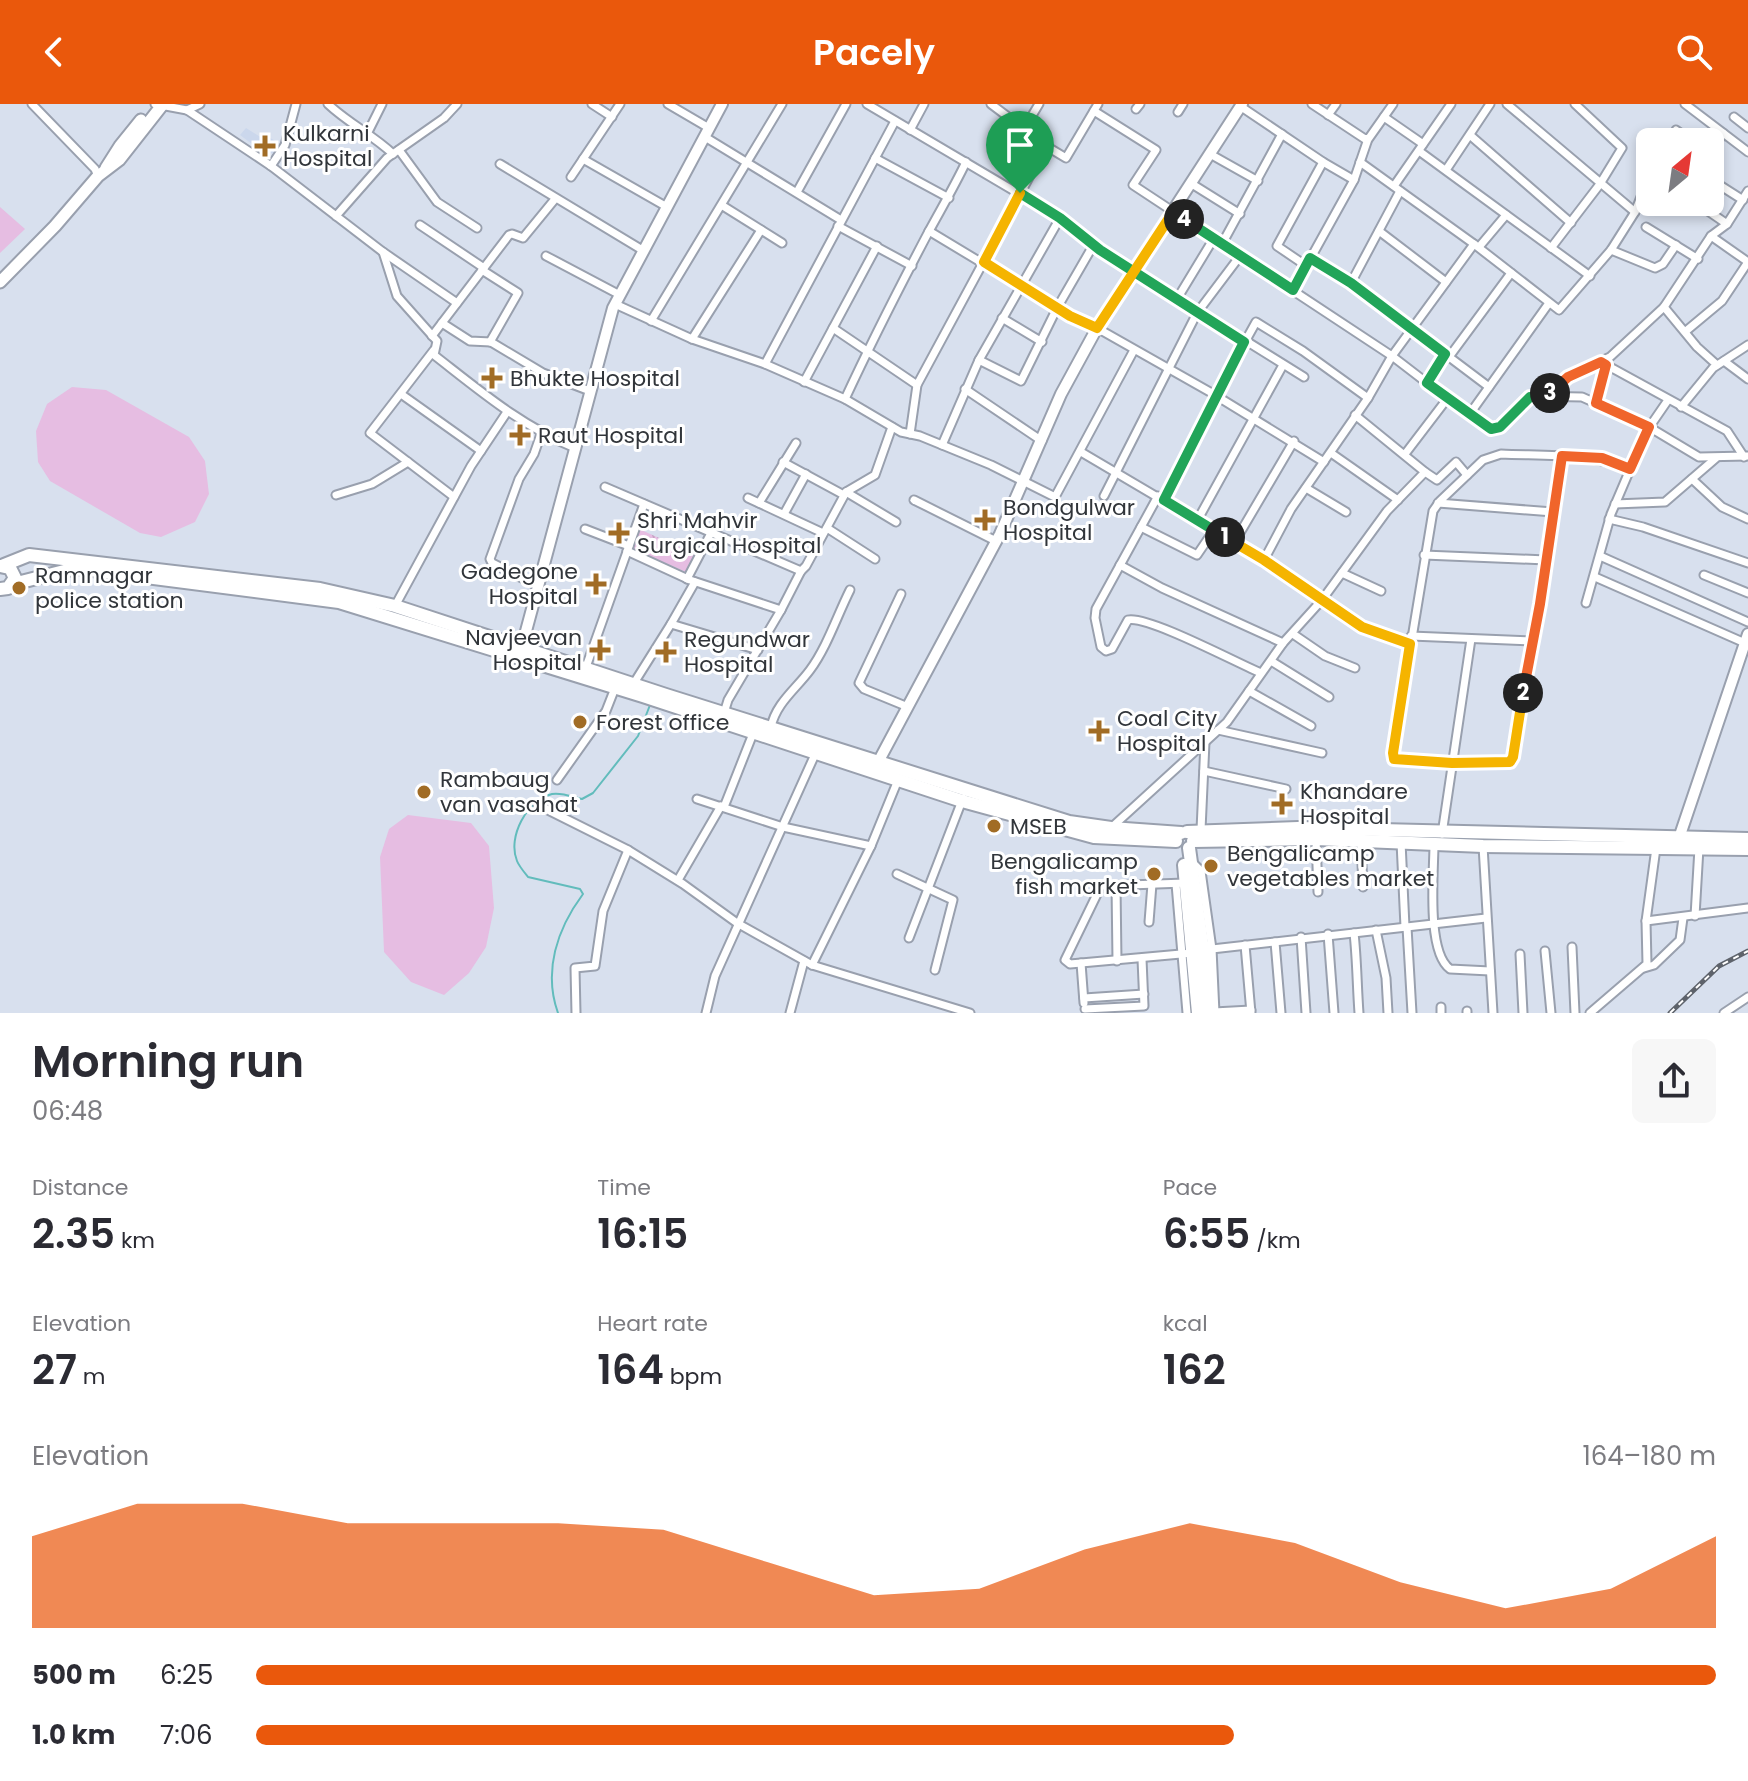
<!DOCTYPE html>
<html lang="en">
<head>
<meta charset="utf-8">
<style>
  body { margin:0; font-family:Poppins,sans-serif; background:#f7f7f7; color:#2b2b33; height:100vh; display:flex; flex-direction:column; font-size:30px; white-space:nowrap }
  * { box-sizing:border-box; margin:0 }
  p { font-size:26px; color:#7c7c81 }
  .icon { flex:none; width:44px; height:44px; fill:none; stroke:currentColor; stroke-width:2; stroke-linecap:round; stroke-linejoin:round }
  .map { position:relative; height:909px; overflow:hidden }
  .drawer { display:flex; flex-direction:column; background:#fff; flex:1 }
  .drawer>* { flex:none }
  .needle { width:52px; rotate:29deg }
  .buttons { position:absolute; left:1636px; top:24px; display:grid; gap:16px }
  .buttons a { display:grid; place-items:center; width:88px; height:88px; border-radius:12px; background:#fff; box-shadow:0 4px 12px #0003; font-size:40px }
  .pin { position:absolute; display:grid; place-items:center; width:68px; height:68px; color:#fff; margin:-82px -34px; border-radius:50% 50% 50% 0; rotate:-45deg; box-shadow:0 0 8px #0007 }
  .pin .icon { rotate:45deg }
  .km { position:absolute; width:40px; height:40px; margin:-20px; border-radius:50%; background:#222; color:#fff; font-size:22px; line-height:40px; text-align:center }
  .round { display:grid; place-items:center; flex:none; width:84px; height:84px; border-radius:12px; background:#f7f7f7 }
  .overview { display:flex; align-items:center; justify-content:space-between; height:136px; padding:0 32px }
  h1 { font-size:44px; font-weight:600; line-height:60px }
  .stats { display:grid; grid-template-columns:repeat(3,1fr); gap:12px; height:136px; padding:8px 32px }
  .stats div { display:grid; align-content:center }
  .stats b { font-size:40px; font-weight:600 }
  .stats small { font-size:22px; font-weight:400 }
  .stats p { font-size:22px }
  .chart { height:224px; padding:16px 32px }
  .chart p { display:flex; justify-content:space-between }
  .chart svg { width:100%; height:144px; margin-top:8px; fill:#ea580c; opacity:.7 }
  ul { padding:0 32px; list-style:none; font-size:26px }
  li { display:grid; grid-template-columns:128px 96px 1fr; align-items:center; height:60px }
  li i { height:20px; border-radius:10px; background:#ea580c }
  header { display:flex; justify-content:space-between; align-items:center; height:104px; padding:0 32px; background:#ea580c; color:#fff; font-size:36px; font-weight:600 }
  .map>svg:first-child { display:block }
  .built { fill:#cbd7ec }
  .green { fill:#e6bde2 }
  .park { fill:url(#park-tufts) }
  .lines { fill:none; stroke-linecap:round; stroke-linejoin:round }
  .stream { stroke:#62bcbc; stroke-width:2 }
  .street-casing { stroke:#99a0ae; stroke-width:11 }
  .secondary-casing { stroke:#99a0ae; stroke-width:14 }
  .primary-casing { stroke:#99a0ae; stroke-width:15 }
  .highway-casing { stroke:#99a0ae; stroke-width:16 }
  .street { stroke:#fff; stroke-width:7 }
  .secondary { stroke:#fff; stroke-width:10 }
  .primary { stroke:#fff; stroke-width:11 }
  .highway { stroke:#fff; stroke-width:12 }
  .rail-casing { stroke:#5e636b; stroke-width:5 }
  .rail { stroke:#fff; stroke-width:2; stroke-dasharray:6; stroke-linecap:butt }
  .split-1-casing { stroke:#fff; stroke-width:16 }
  .split-2-casing { stroke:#fff; stroke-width:16 }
  .split-3-casing { stroke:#fff; stroke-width:16 }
  .split-4-casing { stroke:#fff; stroke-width:16 }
  .split-5-casing { stroke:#fff; stroke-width:16 }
  .split-1 { stroke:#22a559; stroke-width:10 }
  .split-2 { stroke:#f5b400; stroke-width:10 }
  .split-3 { stroke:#f0652b; stroke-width:10 }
  .split-4 { stroke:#22a559; stroke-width:10 }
  .split-5 { stroke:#f5b400; stroke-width:10 }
  .poi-dot { fill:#a16c25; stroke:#fff; stroke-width:3 }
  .labels { text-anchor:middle; stroke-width:6; stroke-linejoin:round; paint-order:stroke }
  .poi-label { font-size:22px; fill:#31353a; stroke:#fff; text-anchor:start }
</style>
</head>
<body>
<header><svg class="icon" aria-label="back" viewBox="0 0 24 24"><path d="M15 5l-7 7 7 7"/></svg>Pacely<svg class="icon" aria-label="search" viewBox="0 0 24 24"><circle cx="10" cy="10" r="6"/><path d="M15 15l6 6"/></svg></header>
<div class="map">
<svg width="1748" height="909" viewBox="0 0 1748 909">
  <defs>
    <pattern id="park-tufts" width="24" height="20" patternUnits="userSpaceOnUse" patternTransform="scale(2)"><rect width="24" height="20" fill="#e6bde2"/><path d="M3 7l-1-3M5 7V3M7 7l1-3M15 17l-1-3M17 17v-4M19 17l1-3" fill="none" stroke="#c6a3c3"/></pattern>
  </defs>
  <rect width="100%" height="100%" fill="#d8e0ee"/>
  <!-- built -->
  <path class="built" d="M246 24 262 34 265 31 282 41 275 50 256 43 240 31Z"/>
  <!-- green -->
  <g class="green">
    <path d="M0 103 25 125 0 149Z"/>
    <path d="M72 283 106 286 189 333 205 357 209 390 195 418 161 433 140 429 50 377 38 358 36 327 47 300Z"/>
    <path d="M408 711 471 719 489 742 494 804 486 843 469 869 444 891 411 878 384 848 380 753 389 725Z"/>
  </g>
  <!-- park -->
  <path class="park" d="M639 425 695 450 686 468 631 444Z"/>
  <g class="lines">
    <!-- stream -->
    <path class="stream" d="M558 909C543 867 557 825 583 790L580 785 528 773C524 768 519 762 517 757 507 733 527 696 552 690 561 688 573 693 582 695L593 689 638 632 650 601"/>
    <!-- street casing -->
    <g class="street-casing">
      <g id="street">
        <path d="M32 0 95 65 98 72"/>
        <path d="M155 0 187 6 271 62 383 148 397 192 437 237 434 251C479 286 521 322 575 344"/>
        <path d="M328 0C348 19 373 31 393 50"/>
        <path d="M592 0 612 13"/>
        <path d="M668 0 709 24"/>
        <path d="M867 0 1060 114 1100 146 1304 273"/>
        <path d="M991 0 1024 25"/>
        <path d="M1312 0 1365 35 1369 34 1393 0"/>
        <path d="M1507 0 1635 108"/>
        <path d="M1685 0 1748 48"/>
        <path d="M1240 2 1323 58 1354 76"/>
        <path d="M1136 5 1140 0"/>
        <path d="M187 6 200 0"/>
        <path d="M1094 7 1156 46 1133 81 1392 252 1457 302 1491 325 1500 323 1531 292 1582 293 1649 323 1699 353 1748 352"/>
        <path d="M1178 8 1183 0"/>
        <path d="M1328 11 1336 0"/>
        <path d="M1384 13 1423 40"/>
        <path d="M1734 13 1748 24"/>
        <path d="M910 26 924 0"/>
        <path d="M1676 26 1693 38"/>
        <path d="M367 30 382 0"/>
        <path d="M1471 32 1571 119"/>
        <path d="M705 33 841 116"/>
        <path d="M1046 42 1066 54 1098 0"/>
        <path d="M399 46 437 98 477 124"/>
        <path d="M1419 47 1590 172"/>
        <path d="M1210 50 1258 77"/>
        <path d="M1710 50 1723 29"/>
        <path d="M875 54 949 94"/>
        <path d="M583 55 667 103"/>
        <path d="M1360 58 1474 140 1559 206 1611 146 1635 108 1650 70"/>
        <path d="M500 60 644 147"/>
        <path d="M271 62 285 41 296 0"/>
        <path d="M1446 66 1490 0"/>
        <path d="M571 73 620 0"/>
        <path d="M1710 75 1743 96"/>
        <path d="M1192 80 1240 110"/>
        <path d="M1394 82 1451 0"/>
        <path d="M797 88 846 0"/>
        <path d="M1695 98 1727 120"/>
        <path d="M723 102 782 139"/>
        <path d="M336 112 387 54 444 14 457 0"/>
        <path d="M420 121 484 164"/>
        <path d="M838 122 912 162"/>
        <path d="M1646 123 1698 155"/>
        <path d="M929 127 1070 212 1097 224 1210 288 1324 358"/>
        <path d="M1379 127 1446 178"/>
        <path d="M1711 132 1748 158"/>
        <path d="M1222 140 1282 30"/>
        <path d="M1479 143 1506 111"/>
        <path d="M1551 144 1600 80 1622 44 1575 0"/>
        <path d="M1611 146 1655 164 1663 160 1676 141"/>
        <path d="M383 148 457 199"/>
        <path d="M546 152 620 191"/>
        <path d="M1310 154 1351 179 1489 283"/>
        <path d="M1305 161 1277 142 1323 58"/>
        <path d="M482 166 518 189 490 238"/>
        <path d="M1351 179 1400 87"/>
        <path d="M1293 186 1354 76 1368 35"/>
        <path d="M1177 195 1214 134"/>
        <path d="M615 200 692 235 765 260 845 295 901 328 920 332 991 361 1055 393 1134 246"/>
        <path d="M1664 203 1697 243 1717 261"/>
        <path d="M1002 214 1042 238"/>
        <path d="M651 217 782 0"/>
        <path d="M442 219 470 237 491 238 543 269 590 287"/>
        <path d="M833 224 917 281"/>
        <path d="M1686 227 1722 197 1748 158"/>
        <path d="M432 232 509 131 512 130 523 134 555 95"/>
        <path d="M692 235 761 126"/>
        <path d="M434 246 370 329 454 393"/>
        <path d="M1449 253 1511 169"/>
        <path d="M979 256 1021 277 1057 204 1094 140"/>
        <path d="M1724 257 1748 275"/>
        <path d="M1601 258 1727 327 1744 353"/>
        <path d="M765 260 895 17"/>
        <path d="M804 278 877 142"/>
        <path d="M1427 279 1445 250"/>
        <path d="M965 285 1042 337"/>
        <path d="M401 290 481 347"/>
        <path d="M1545 293 1568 273 1610 253 1664 203 1711 132 1727 120 1748 87"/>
        <path d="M845 295C871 239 899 184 928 129 941 105 954 83 966 58"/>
        <path d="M1596 299 1606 261"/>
        <path d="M1681 303 1713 264 1748 241"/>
        <path d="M1469 311 1549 199"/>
        <path d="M910 330 917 281 1046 42 1024 25 1039 0"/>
        <path d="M942 341 979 256 1060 114"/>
        <path d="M1081 348 1264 456 1291 405 1368 294 1392 252 1474 140"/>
        <path d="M1331 349 1398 396"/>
        <path d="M1405 350 1447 295"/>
        <path d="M1562 352 1541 496 1513 655 1508 658 1452 659 1394 655 1393 649 1433 407 1440 397 1483 356 1501 350C1545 352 1589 349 1630 365"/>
        <path d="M783 358 844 391"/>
        <path d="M1425 368 1437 376 1456 358 1467 371"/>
        <path d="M1692 375 1722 403 1748 415"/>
        <path d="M605 383 801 467"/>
        <path d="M1306 384 1346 408"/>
        <path d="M846 388 896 418"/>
        <path d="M336 391 372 380 408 358"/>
        <path d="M1104 392 1197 209 1240 152"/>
        <path d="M1158 392 1096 505 1095 514 1101 543 1106 547 1112 545 1128 516C1147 511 1237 559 1261 569"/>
        <path d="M748 394 823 429"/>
        <path d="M914 396 996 437"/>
        <path d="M1164 396 1215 292 1256 218 1303 247 1368 294"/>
        <path d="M759 399 796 339"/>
        <path d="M1438 399 1553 408"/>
        <path d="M1615 400 1665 398 1716 354"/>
        <path d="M784 410 806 370"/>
        <path d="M1609 415 1643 423 1748 459"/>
        <path d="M1197 417 1283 261"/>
        <path d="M1141 423 1197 451 1214 426"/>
        <path d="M827 424 875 455"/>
        <path d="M585 425 629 442"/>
        <path d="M1234 439 1294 337"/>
        <path d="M627 447 690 476 781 506"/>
        <path d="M1424 451 1546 456"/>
        <path d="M1600 452 1748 518"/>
        <path d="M1264 456 1362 523 1410 540"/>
        <path d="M1120 461 1162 484 1283 539"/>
        <path d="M1342 469 1381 487"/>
        <path d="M1704 471 1748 489"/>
        <path d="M1595 473 1745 539"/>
        <path d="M687 475 712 427"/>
        <path d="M538 482 492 459 490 455 519 375 534 350 541 330"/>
        <path d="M901 490 859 579 864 585 908 603"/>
        <path d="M1586 499 1611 410 1646 328 1668 296"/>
        <path d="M395 502 471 362 507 308"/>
        <path d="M671 520 758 546"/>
        <path d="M1293 530 1325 552 1355 564"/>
        <path d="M1411 532 1532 537"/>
        <path d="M1271 557 1329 593"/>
        <path d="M586 563 644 400"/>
        <path d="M634 579 671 520 695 478"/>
        <path d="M1249 587 1311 622"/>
        <path d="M724 609 728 596 781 506 801 467 806 462 846 388 875 371 892 323"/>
        <path d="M771 623C776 599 796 585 810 566 827 543 837 512 850 486"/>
        <path d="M1218 626 1322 649"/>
        <path d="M1204 667 1286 685"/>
        <path d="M557 676 606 607 615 584"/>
        <path d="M697 695 783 723 871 742"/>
        <path d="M538 701 628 746"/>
        <path d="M724 703 754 627"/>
        <path d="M1112 723 1227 618 1283 539 1322 496 1387 407 1425 368 1355 311"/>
        <path d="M1201 726 1205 638"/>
        <path d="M1442 730 1471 535"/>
        <path d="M1316 735 1318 788"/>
        <path d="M1361 737 1363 783"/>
        <path d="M1401 738 1405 823"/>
        <path d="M1434 740C1434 767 1426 848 1450 865L1490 867"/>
        <path d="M1483 742 1493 909"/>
        <path d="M1191 757 1201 767 1212 845 1215 909"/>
        <path d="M897 770 953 796 935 866"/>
        <path d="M678 776 721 702"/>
        <path d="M1185 779 1101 782 1065 856 1070 860 1192 849"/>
        <path d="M1176 780 1187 909"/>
        <path d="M1116 781 1117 857"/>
        <path d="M1695 812 1699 744"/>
        <path d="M1646 817 1748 804"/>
        <path d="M1149 818 1152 780"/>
        <path d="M1407 823 1412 909"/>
        <path d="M1376 826 1386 874 1388 909"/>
        <path d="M1354 829C1357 856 1357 882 1359 909"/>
        <path d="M1328 830 1334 909"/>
        <path d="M1301 833 1306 909"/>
        <path d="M909 834 963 694"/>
        <path d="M1275 838 1281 909"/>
        <path d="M1245 841 1251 909"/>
        <path d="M1572 843 1575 909"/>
        <path d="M1203 846 1486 814"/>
        <path d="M1545 847 1551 909"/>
        <path d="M1520 850 1523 909"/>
        <path d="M1081 859 1084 899"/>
        <path d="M812 861 871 742 898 676"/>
        <path d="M1644 864 1654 861 1680 836 1683 814"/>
        <path d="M1084 894 1144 890"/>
        <path d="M1441 903V909"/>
        <path d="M1085 905 1144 902 1142 855"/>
        <path d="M1467 907V909"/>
        <path d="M1214 908 1251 906"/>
        <path d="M576 909 575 864 595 862 603 807 628 746 683 780 737 819 812 861 970 909"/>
        <path d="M706 909 715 872 817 646"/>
        <path d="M790 909 804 857"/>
        <path d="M1590 909 1647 860 1646 817 1656 744"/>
        <path d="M1724 909 1748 893"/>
      </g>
    </g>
    <!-- secondary casing -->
    <g class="secondary-casing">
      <g id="secondary">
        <path d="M522 542 613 204 722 0"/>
        <path d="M876 662 1000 430 1061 290 1097 224 1242 0"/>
        <path d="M1677 740 1748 530"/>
      </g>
    </g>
    <!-- primary casing -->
    <g class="primary-casing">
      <g id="primary">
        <path d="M106 64 120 42 141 16"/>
        <path d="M0 178 55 122 98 72 119 56 163 0"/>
      </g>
    </g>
    <!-- highway casing -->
    <g class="highway-casing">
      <g id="highway">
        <path d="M4 461 29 451 320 485 395 502 666 591 1069 718 1111 724 1181 729"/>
        <path d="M0 462 10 464 15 474 8 484 0 485"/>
        <path d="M13 480 76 464 339 498 643 592 962 697 1094 733 1176 737"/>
        <path d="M1187 728 1298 724 1748 735"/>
        <path d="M1193 737 1316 735 1483 742 1748 745"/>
        <path d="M1189 744 1203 846 1208 909"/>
        <path d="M1184 761 1198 909"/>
      </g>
    </g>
    <!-- street -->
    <use href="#street" class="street"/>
    <!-- secondary -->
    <use href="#secondary" class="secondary"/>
    <!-- primary -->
    <use href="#primary" class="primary"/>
    <!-- highway -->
    <use href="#highway" class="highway"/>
    <!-- rail casing -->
    <g class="rail-casing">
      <path id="rail" d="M1670 909 1719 862 1748 847"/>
    </g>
    <!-- rail -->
    <use href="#rail" class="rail"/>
  </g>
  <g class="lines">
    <!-- split-1 casing -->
    <g class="split-1-casing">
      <path id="split-1" d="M1020 89 1060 114 1100 146 1244 238 1164 396 1225 433"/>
    </g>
    <!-- split-2 casing -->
    <g class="split-2-casing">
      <path id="split-2" d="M1225 433 1264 456 1362 523 1410 540 1393 649 1394 655 1452 659 1510 658 1513 653 1523 589"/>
    </g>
    <!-- split-3 casing -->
    <g class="split-3-casing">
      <path id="split-3" d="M1523 589 1540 500 1562 352 1602 354 1630 365 1649 323 1596 299 1606 261 1601 258 1568 273 1550 289"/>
    </g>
    <!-- split-4 casing -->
    <g class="split-4-casing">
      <path id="split-4" d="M1184 115 1293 186 1310 154 1351 179 1445 250 1427 279 1491 325 1500 323 1530 293H1545L1550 289"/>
    </g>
    <!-- split-5 casing -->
    <g class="split-5-casing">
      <path id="split-5" d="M1020 89 984 158 1070 212 1097 224 1173 108 1184 115"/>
    </g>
    <!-- split-1 -->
    <use href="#split-1" class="split-1"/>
    <!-- split-2 -->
    <use href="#split-2" class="split-2"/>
    <!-- split-3 -->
    <use href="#split-3" class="split-3"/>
    <!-- split-4 -->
    <use href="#split-4" class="split-4"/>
    <!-- split-5 -->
    <use href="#split-5" class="split-5"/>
  </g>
  <!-- markers -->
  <g class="poi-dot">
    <path d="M261 30h8v8h8v8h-8v8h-8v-8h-8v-8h8z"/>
    <path d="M488 262h8v8h8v8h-8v8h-8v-8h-8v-8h8z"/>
    <path d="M516 319h8v8h8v8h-8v8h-8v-8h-8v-8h8z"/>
    <path d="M981 404h8v8h8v8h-8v8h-8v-8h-8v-8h8z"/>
    <path d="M615 417h8v8h8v8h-8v8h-8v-8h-8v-8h8z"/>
    <path d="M592 468h8v8h8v8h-8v8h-8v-8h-8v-8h8z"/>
    <circle cx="19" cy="484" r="8"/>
    <path d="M596 534h8v8h8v8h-8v8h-8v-8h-8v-8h8z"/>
    <path d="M662 536h8v8h8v8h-8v8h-8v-8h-8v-8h8z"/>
    <circle cx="580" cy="618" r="8"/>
    <path d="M1095 615h8v8h8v8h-8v8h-8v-8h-8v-8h8z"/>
    <circle cx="424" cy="688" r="8"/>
    <path d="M1278 688h8v8h8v8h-8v8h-8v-8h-8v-8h8z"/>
    <circle cx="994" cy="722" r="8"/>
    <circle cx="1211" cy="762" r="8"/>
    <circle cx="1154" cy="770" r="8"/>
  </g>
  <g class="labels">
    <!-- poi labels -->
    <g class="poi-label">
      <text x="283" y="37">Kulkarni<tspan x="283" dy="25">Hospital</tspan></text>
      <text x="510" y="282">Bhukte Hospital</text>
      <text x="538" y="339">Raut Hospital</text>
      <text x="1003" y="411">Bondgulwar<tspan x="1003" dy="25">Hospital</tspan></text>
      <text x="637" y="424">Shri Mahvir<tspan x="637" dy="25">Surgical Hospital</tspan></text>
      <text x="578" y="475" text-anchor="end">Gadegone<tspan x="578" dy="25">Hospital</tspan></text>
      <text x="35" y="479">Ramnagar<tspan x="35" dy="25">police station</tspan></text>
      <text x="582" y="541" text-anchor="end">Navjeevan<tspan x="582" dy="25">Hospital</tspan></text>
      <text x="684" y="543">Regundwar<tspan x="684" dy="25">Hospital</tspan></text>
      <text x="1117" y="622">Coal City<tspan x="1117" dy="25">Hospital</tspan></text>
      <text x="596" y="626">Forest office</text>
      <text x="440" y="683">Rambaug<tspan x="440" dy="25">van vasahat</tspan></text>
      <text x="1300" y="695">Khandare<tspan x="1300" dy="25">Hospital</tspan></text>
      <text x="1010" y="730">MSEB</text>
      <text x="1227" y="757">Bengalicamp<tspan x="1227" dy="25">vegetables market</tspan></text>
      <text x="1138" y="765" text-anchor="end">Bengalicamp<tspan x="1138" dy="25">fish market</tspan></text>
    </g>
  </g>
</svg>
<div class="buttons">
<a><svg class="needle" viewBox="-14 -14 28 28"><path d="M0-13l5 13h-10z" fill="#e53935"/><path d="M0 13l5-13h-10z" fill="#7c7c81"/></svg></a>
</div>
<div class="pin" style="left:1020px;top:89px;background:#1e9e55"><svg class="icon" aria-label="arrive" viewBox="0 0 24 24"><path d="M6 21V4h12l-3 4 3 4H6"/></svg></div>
<b class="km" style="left:1225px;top:433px">1</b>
<b class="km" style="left:1523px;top:589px">2</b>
<b class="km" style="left:1550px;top:289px">3</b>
<b class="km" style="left:1184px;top:115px">4</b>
</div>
<section class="drawer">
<div class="overview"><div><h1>Morning run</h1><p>06:48</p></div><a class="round"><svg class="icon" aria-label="share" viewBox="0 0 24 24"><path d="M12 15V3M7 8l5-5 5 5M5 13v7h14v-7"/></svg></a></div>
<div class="stats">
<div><p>Distance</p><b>2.35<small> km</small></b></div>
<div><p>Time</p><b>16:15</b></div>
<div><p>Pace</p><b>6:55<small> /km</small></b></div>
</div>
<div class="stats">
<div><p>Elevation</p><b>27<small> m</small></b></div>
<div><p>Heart rate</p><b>164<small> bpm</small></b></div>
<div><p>kcal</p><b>162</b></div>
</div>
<div class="chart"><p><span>Elevation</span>164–180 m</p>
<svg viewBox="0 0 160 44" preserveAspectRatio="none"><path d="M0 44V16L10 6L20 6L30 12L40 12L50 12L60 14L70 24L80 34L90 32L100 20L110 12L120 18L130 30L140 38L150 32L160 16V44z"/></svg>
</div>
<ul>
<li><b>500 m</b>6:25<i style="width:100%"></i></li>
<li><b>1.0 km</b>7:06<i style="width:67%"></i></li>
</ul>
</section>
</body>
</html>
